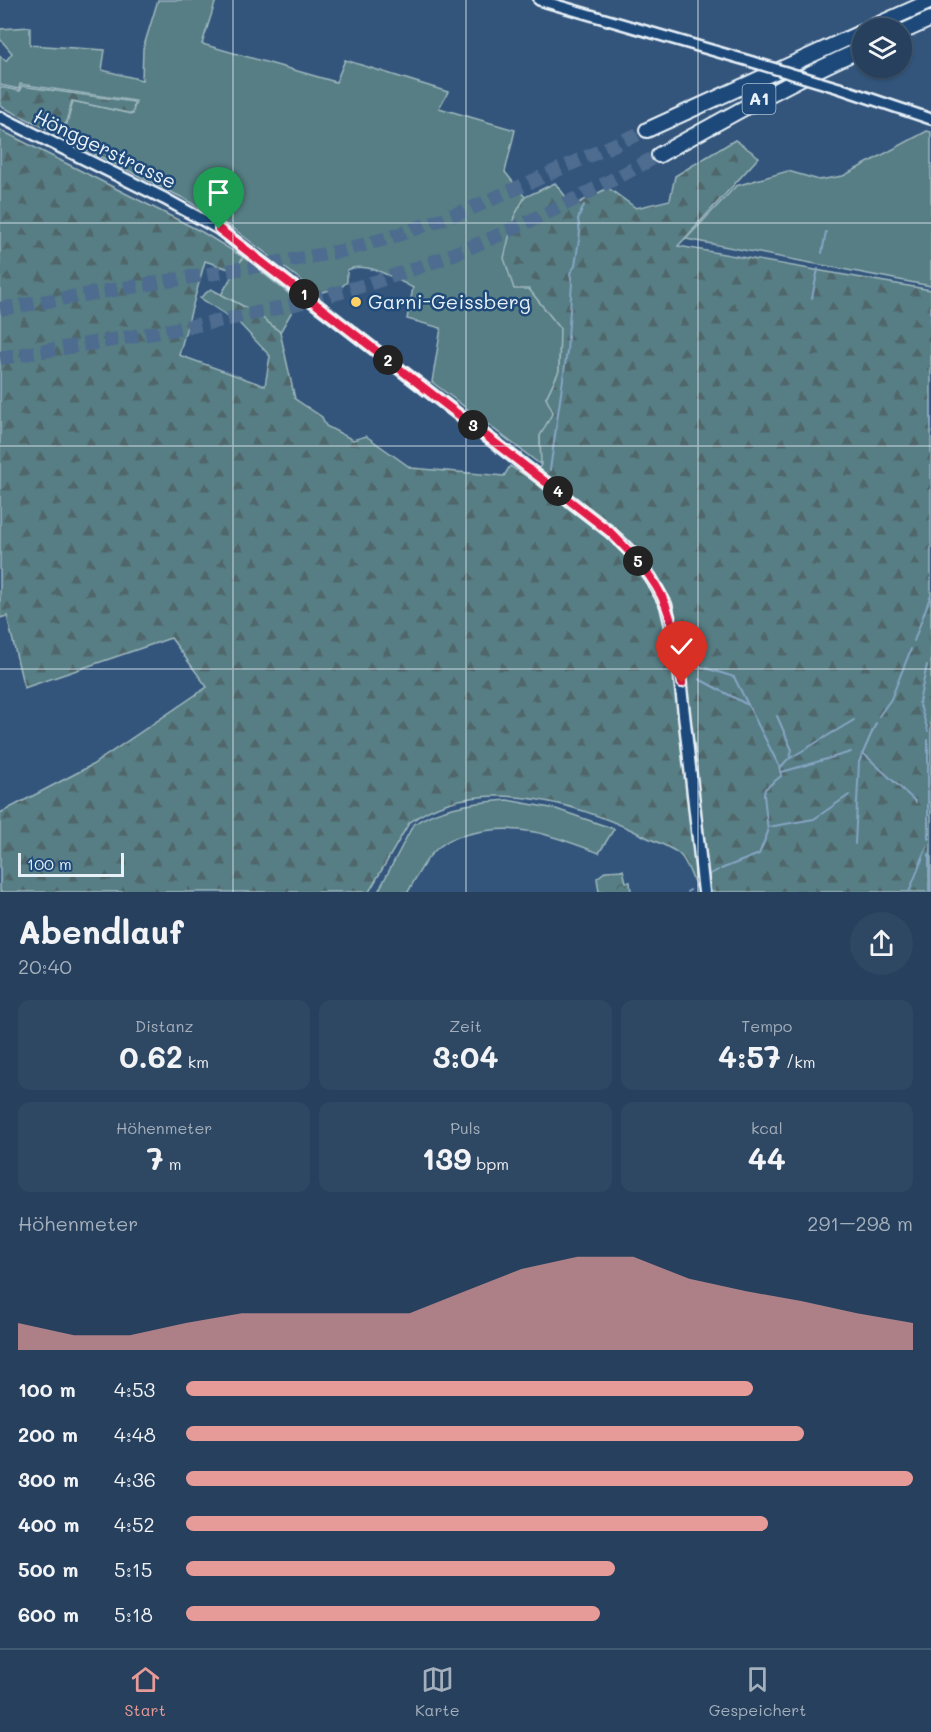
<!DOCTYPE html>
<html lang="de">
<head>
<meta charset="utf-8">
<style>
  body { margin:0; font-family:Mali,sans-serif; background:#2e4763; color:#f1f3f6; height:100vh; display:flex; flex-direction:column; font-size:22px; white-space:nowrap }
  * { box-sizing:border-box; margin:0 }
  p { font-size:20px; color:#a4afbc }
  .icon { flex:none; width:33px; height:33px; fill:none; stroke:currentColor; stroke-width:2; stroke-linecap:round; stroke-linejoin:round }
  .map { position:relative; height:892px; overflow:hidden }
  .side { display:flex; flex-direction:column; background:#26405d; flex:1 }
  .side>* { flex:none }
  .tools { position:absolute; left:852px; top:18px; display:grid; gap:12px }
  .tools a { display:grid; place-items:center; width:60px; height:60px; border-radius:50%; background:#26405d; box-shadow:0 2px 4px #0004,0 0 0 2px #425972; font-size:30px }
  .scale { position:absolute; left:18px; bottom:15px; width:106px; box-sizing:border-box; padding-left:6px; border:3px solid #e8f1f8; border-top:0; font-size:16px; line-height:21px; white-space:nowrap; color:#e8f1f8; -webkit-text-stroke:4px #1f4a7a; paint-order:stroke }
  .pin { position:absolute; display:grid; place-items:center; width:51px; height:51px; color:#fff; margin:-62px -26px; border-radius:50% 50% 50% 0; rotate:-45deg; box-shadow:0 0 6px #0007 }
  .pin .icon { rotate:45deg }
  .km { position:absolute; width:30px; height:30px; margin:-15px; border-radius:50%; background:#222; color:#fff; font-size:16px; line-height:30px; text-align:center }
  .round { display:grid; place-items:center; flex:none; width:63px; height:63px; border-radius:32px; background:#2e4763 }
  .overview { display:flex; align-items:center; justify-content:space-between; height:102px; padding:0 18px }
  h1 { font-size:33px; font-weight:700; line-height:45px }
  .figures { display:grid; grid-template-columns:repeat(3,1fr); gap:9px; height:102px; padding:6px 18px }
  .figures div { display:grid; align-content:center; border-radius:12px; background:#2e4763; text-align:center }
  .figures b { font-size:30px; font-weight:700 }
  .figures small { font-size:16px; font-weight:400 }
  .figures p { font-size:16px }
  .chart { height:168px; padding:12px 18px }
  .chart p { display:flex; justify-content:space-between }
  .chart svg { width:100%; height:108px; margin-top:6px; fill:#e69b98; opacity:.7 }
  ul { padding:0 18px; list-style:none; font-size:20px }
  li { display:grid; grid-template-columns:96px 72px 1fr; align-items:center; height:45px }
  li i { height:15px; border-radius:8px; background:#e69b98 }
  .tabs { display:flex; justify-content:space-around; align-items:center; height:84px; border-top:2px solid #425972; background:#26405d; font-size:16px; color:#a4afbc }
  .tabs a { display:grid; justify-items:center; gap:3px }
  .tabs .current { color:#e69b98 }
  .map>svg:first-child { display:block }
  .grass { fill:#567e84; stroke:#9fb8be; stroke-width:1.5 }
  .forest { fill:url(#forest-firs); stroke:#9fb8be; stroke-width:1.5 }
  .park { fill:url(#park-crowns); stroke:#9fb8be; stroke-width:1.5 }
  .lines { fill:none; stroke-linecap:round; stroke-linejoin:round }
  .stream { stroke:#87a5c4; stroke-width:2 }
  .motorway-tunnel { stroke:#4e6c8f; stroke-width:14; stroke-dasharray:14 7; stroke-linecap:butt }
  .tertiary-casing { stroke:#e8f1f8; stroke-width:14 }
  .secondary-casing { stroke:#e8f1f8; stroke-width:15 }
  .motorway-casing { stroke:#e8f1f8; stroke-width:18 }
  .tertiary { stroke:#1f4a7a; stroke-width:9 }
  .secondary { stroke:#1f4a7a; stroke-width:10 }
  .motorway { stroke:#1f4a7a; stroke-width:14 }
  .tertiary-bridge-casing { stroke:#e8f1f8; stroke-width:14; stroke-linecap:butt }
  .tertiary-bridge { stroke:#1f4a7a; stroke-width:9 }
  .route-casing { stroke:#fff; stroke-width:12 }
  .route { stroke:#e11d48; stroke-width:8 }
  .grid { fill:none; stroke:#e8f1f8; stroke-width:1.5; stroke-opacity:0.55 }
  .poi-dot { fill:#ffd166; stroke:#1f4a7a; stroke-width:2 }
  .labels { text-anchor:middle; stroke-width:5; stroke-linejoin:round; paint-order:stroke }
  .shield { fill:#1f4a7a; stroke:#acbfd2; stroke-width:1.5 }
  .shield-label { font-size:18px; font-weight:bold; fill:#e8f1f8 }
  .street-label { font-size:20px; fill:#e8f1f8; stroke:#1f4a7a }
  .poi-label { font-size:20px; fill:#e8f1f8; stroke:#1f4a7a; text-anchor:start }
</style>
</head>
<body>
<div class="map">
<svg width="931" height="892" viewBox="0 0 931 892">
  <defs>
    <pattern id="forest-firs" width="22" height="20" patternUnits="userSpaceOnUse" patternTransform="scale(1.5)"><rect width="22" height="20" fill="#567e84"/><path d="M5 1l3.5 6h-7zM16 11l3.5 6h-7z" fill="#4f666a"/></pattern>
    <pattern id="park-crowns" width="20" height="18" patternUnits="userSpaceOnUse" patternTransform="scale(1.5)"><rect width="20" height="18" fill="#567e84"/><path d="M2 6a3 3 0 1 1 6 0M12 15a3 3 0 1 1 6 0" fill="none" stroke="#4f666a"/></pattern>
  </defs>
  <rect width="100%" height="100%" fill="#33557c"/>
  <filter id="ink" filterUnits="userSpaceOnUse"><feTurbulence type="fractalNoise" baseFrequency=".0167" numOctaves="2"/><feDisplacementMap in="SourceGraphic" scale="12" xChannelSelector="R" yChannelSelector="G"/><feConvolveMatrix kernelMatrix="1 2 1 2 8 2 1 2 1" color-interpolation-filters="sRGB"/></filter>
  <g filter="url(#ink)">
    <!-- grass -->
    <g class="grass">
      <path d="M158 0H216L202 44 336 82 345 60 448 92 439 108 515 130 505 172 525 197 514 217 529 289 560 328 559 371 546 398 554 412 540 436 541 465 432 382 441 328 407 319 413 288C396 279 366 260 347 270V282L340 288 318 293 234 229 183 198 63 138 73 101 132 114 136 101 20 84 19 89 0 85V56L6 61 12 53 0 39V29L30 27V45L105 50 102 70 142 80 143 49Z"/>
      <path d="M927 131 931 132V286L686 239 736 186 788 171 819 180 843 176Z"/>
      <path d="M243 257 298 301 280 332 256 313 221 295Z"/>
      <path d="M507 800 556 809 614 829 599 853C554 836 518 821 469 834 459 836 447 840 439 847 425 858 417 876 408 892H378L413 825C437 807 478 802 507 800Z"/>
    </g>
    <!-- forest -->
    <g class="forest">
      <path d="M21 86 134 102 133 114 72 101 62 136 0 106V87L20 91Z"/>
      <path d="M0 130 202 232 243 257 235 271 205 261 179 355 265 386 270 356 239 323 200 298 211 289 256 313 280 332 295 399 322 417 326 426 353 440 366 436 411 468 504 476 510 466 531 479 541 465 540 436 553 412 546 398 559 371 560 328 529 289H514L504 258 514 217 525 197 555 183 573 206 608 188 636 208 670 200 675 176 735 140 759 157 678 246 931 290V892H698C694 883 687 861 680 855 674 848 653 841 644 836 576 802 476 773 409 823L369 892H0V813L92 765 207 687 171 638 24 688 7 616 0 618Z"/>
    </g>
    <!-- park -->
    <path class="park" d="M623 870 626 882H630L631 892H599L597 878 606 871Z"/>
    <g class="lines">
      <!-- stream -->
      <g class="stream">
        <path d="M822 253 826 232"/>
        <path d="M812 298 818 269"/>
        <path d="M931 310V320"/>
        <path d="M931 402V427"/>
        <path d="M550 470 567 351 572 283 570 273 575 266 580 233 578 219 584 205"/>
        <path d="M914 641 930 597"/>
        <path d="M927 665 919 702 928 731"/>
        <path d="M699 666 734 677 779 766 781 776 765 789 764 795 768 832 759 854 721 869"/>
        <path d="M699 679 746 704"/>
        <path d="M777 716 792 750 790 757"/>
        <path d="M879 716 891 699 911 649"/>
        <path d="M928 740V839"/>
        <path d="M863 753 916 802"/>
        <path d="M780 768 787 760 854 720"/>
        <path d="M782 772 851 752"/>
        <path d="M768 827 814 819 849 795"/>
        <path d="M855 844 859 762 876 723"/>
        <path d="M709 875 718 870"/>
        <path d="M687 892 690 890"/>
        <path d="M909 892 927 847"/>
        <path d="M929 892V854"/>
      </g>
      <!-- motorway-tunnel -->
      <g class="motorway-tunnel">
        <path d="M0 309 281 262 341 251 395 236 470 209 647 130"/>
        <path d="M0 358C148 334 297 314 438 260 515 231 587 194 659 155"/>
      </g>
      <!-- tertiary casing -->
      <g class="tertiary-casing">
        <g id="tertiary">
          <path d="M539 0 756 63"/>
          <path d="M839 88 931 119"/>
        </g>
      </g>
      <!-- secondary casing -->
      <g class="secondary-casing">
        <path id="secondary" d="M0 117 165 199 219 229 610 532 634 555 651 578 666 605 677 652 704 892"/>
      </g>
      <!-- motorway casing -->
      <g class="motorway-casing">
        <g id="motorway">
          <path d="M870 28 931 1"/>
          <path d="M902 32 931 19"/>
          <path d="M647 130 862 32"/>
          <path d="M659 155C726 118 792 80 862 49"/>
        </g>
      </g>
      <!-- tertiary -->
      <use href="#tertiary" class="tertiary"/>
      <!-- secondary -->
      <use href="#secondary" class="secondary"/>
      <!-- motorway -->
      <use href="#motorway" class="motorway"/>
      <!-- tertiary-bridge casing -->
      <g class="tertiary-bridge-casing">
        <path id="tertiary-bridge" d="M756 63 839 88"/>
      </g>
      <!-- tertiary-bridge -->
      <use href="#tertiary-bridge" class="tertiary-bridge"/>
    </g>
  </g>
  <g class="lines" filter="url(#ink)">
    <!-- route casing -->
    <g class="route-casing">
      <path id="route" d="M219 229 610 532C632 554 655 577 666 606 675 630 678 657 682 683"/>
    </g>
    <!-- route -->
    <use href="#route" class="route"/>
  </g>
  <!-- grid -->
  <path class="grid" d="M233 0V892M466 0V892M698 0V892M0 223H931M0 446H931M0 669H931"/>
  <!-- markers -->
  <circle class="poi-dot" cx="356" cy="302" r="6"/>
  <g class="labels">
    <!-- shield labels -->
    <rect class="shield" x="742.5" y="84" width="33" height="30" rx="4.5"/>
    <g class="shield-label">
      <text x="759" y="105">A1</text>
    </g>
    <!-- street labels -->
    <g class="street-label">
      <text transform="translate(105 149) rotate(26)" y="7">Hönggerstrasse</text>
    </g>
    <!-- poi labels -->
    <g class="poi-label">
      <text x="368" y="309">Garni-Geissberg</text>
    </g>
  </g>
</svg>
<div class="tools">
<a><svg class="icon" aria-label="layers" viewBox="0 0 24 24"><path d="M12 4l9 5-9 5-9-5zM3 14l9 5 9-5"/></svg></a>
</div>
<div class="scale">100 m</div>
<div class="pin" style="left:219px;top:229px;background:#1e9e55"><svg class="icon" aria-label="arrive" viewBox="0 0 24 24"><path d="M6 21V4h12l-3 4 3 4H6"/></svg></div>
<div class="pin" style="left:682px;top:683px;background:#d93025"><svg class="icon" aria-label="check" viewBox="0 0 24 24"><path d="M5 12l5 5 9-10"/></svg></div>
<b class="km" style="left:304px;top:294px">1</b>
<b class="km" style="left:388px;top:360px">2</b>
<b class="km" style="left:473px;top:425px">3</b>
<b class="km" style="left:558px;top:491px">4</b>
<b class="km" style="left:638px;top:561px">5</b>
</div>
<section class="side">
<div class="overview"><div><h1>Abendlauf</h1><p>20:40</p></div><a class="round"><svg class="icon" aria-label="share" viewBox="0 0 24 24"><path d="M12 15V3M7 8l5-5 5 5M5 13v7h14v-7"/></svg></a></div>
<div class="figures">
<div><p>Distanz</p><b>0.62<small> km</small></b></div>
<div><p>Zeit</p><b>3:04</b></div>
<div><p>Tempo</p><b>4:57<small> /km</small></b></div>
</div>
<div class="figures">
<div><p>Höhenmeter</p><b>7<small> m</small></b></div>
<div><p>Puls</p><b>139<small> bpm</small></b></div>
<div><p>kcal</p><b>44</b></div>
</div>
<div class="chart"><p><span>Höhenmeter</span>291–298 m</p>
<svg viewBox="0 0 160 44" preserveAspectRatio="none"><path d="M0 44V33L10 38L20 38L30 33L40 29L50 29L60 29L70 29L80 20L90 11L100 6L110 6L120 15L130 20L140 24L150 29L160 33V44z"/></svg>
</div>
<ul>
<li><b>100 m</b>4:53<i style="width:78%"></i></li>
<li><b>200 m</b>4:48<i style="width:85%"></i></li>
<li><b>300 m</b>4:36<i style="width:100%"></i></li>
<li><b>400 m</b>4:52<i style="width:80%"></i></li>
<li><b>500 m</b>5:15<i style="width:59%"></i></li>
<li><b>600 m</b>5:18<i style="width:57%"></i></li>
</ul>
</section>
<nav class="tabs">
<a class="current"><svg class="icon" aria-label="home" viewBox="0 0 24 24"><path d="M3 11l9-7 9 7M6 9v11h12V9"/></svg>Start</a>
<a><svg class="icon" aria-label="map" viewBox="0 0 24 24"><path d="M3 6l6-2 6 2 6-2v14l-6 2-6-2-6 2zM9 4v14M15 6v14"/></svg>Karte</a>
<a><svg class="icon" aria-label="saved" viewBox="0 0 24 24"><path d="M7 4h10v16l-5-4-5 4z"/></svg>Gespeichert</a>
</nav>
</body>
</html>
